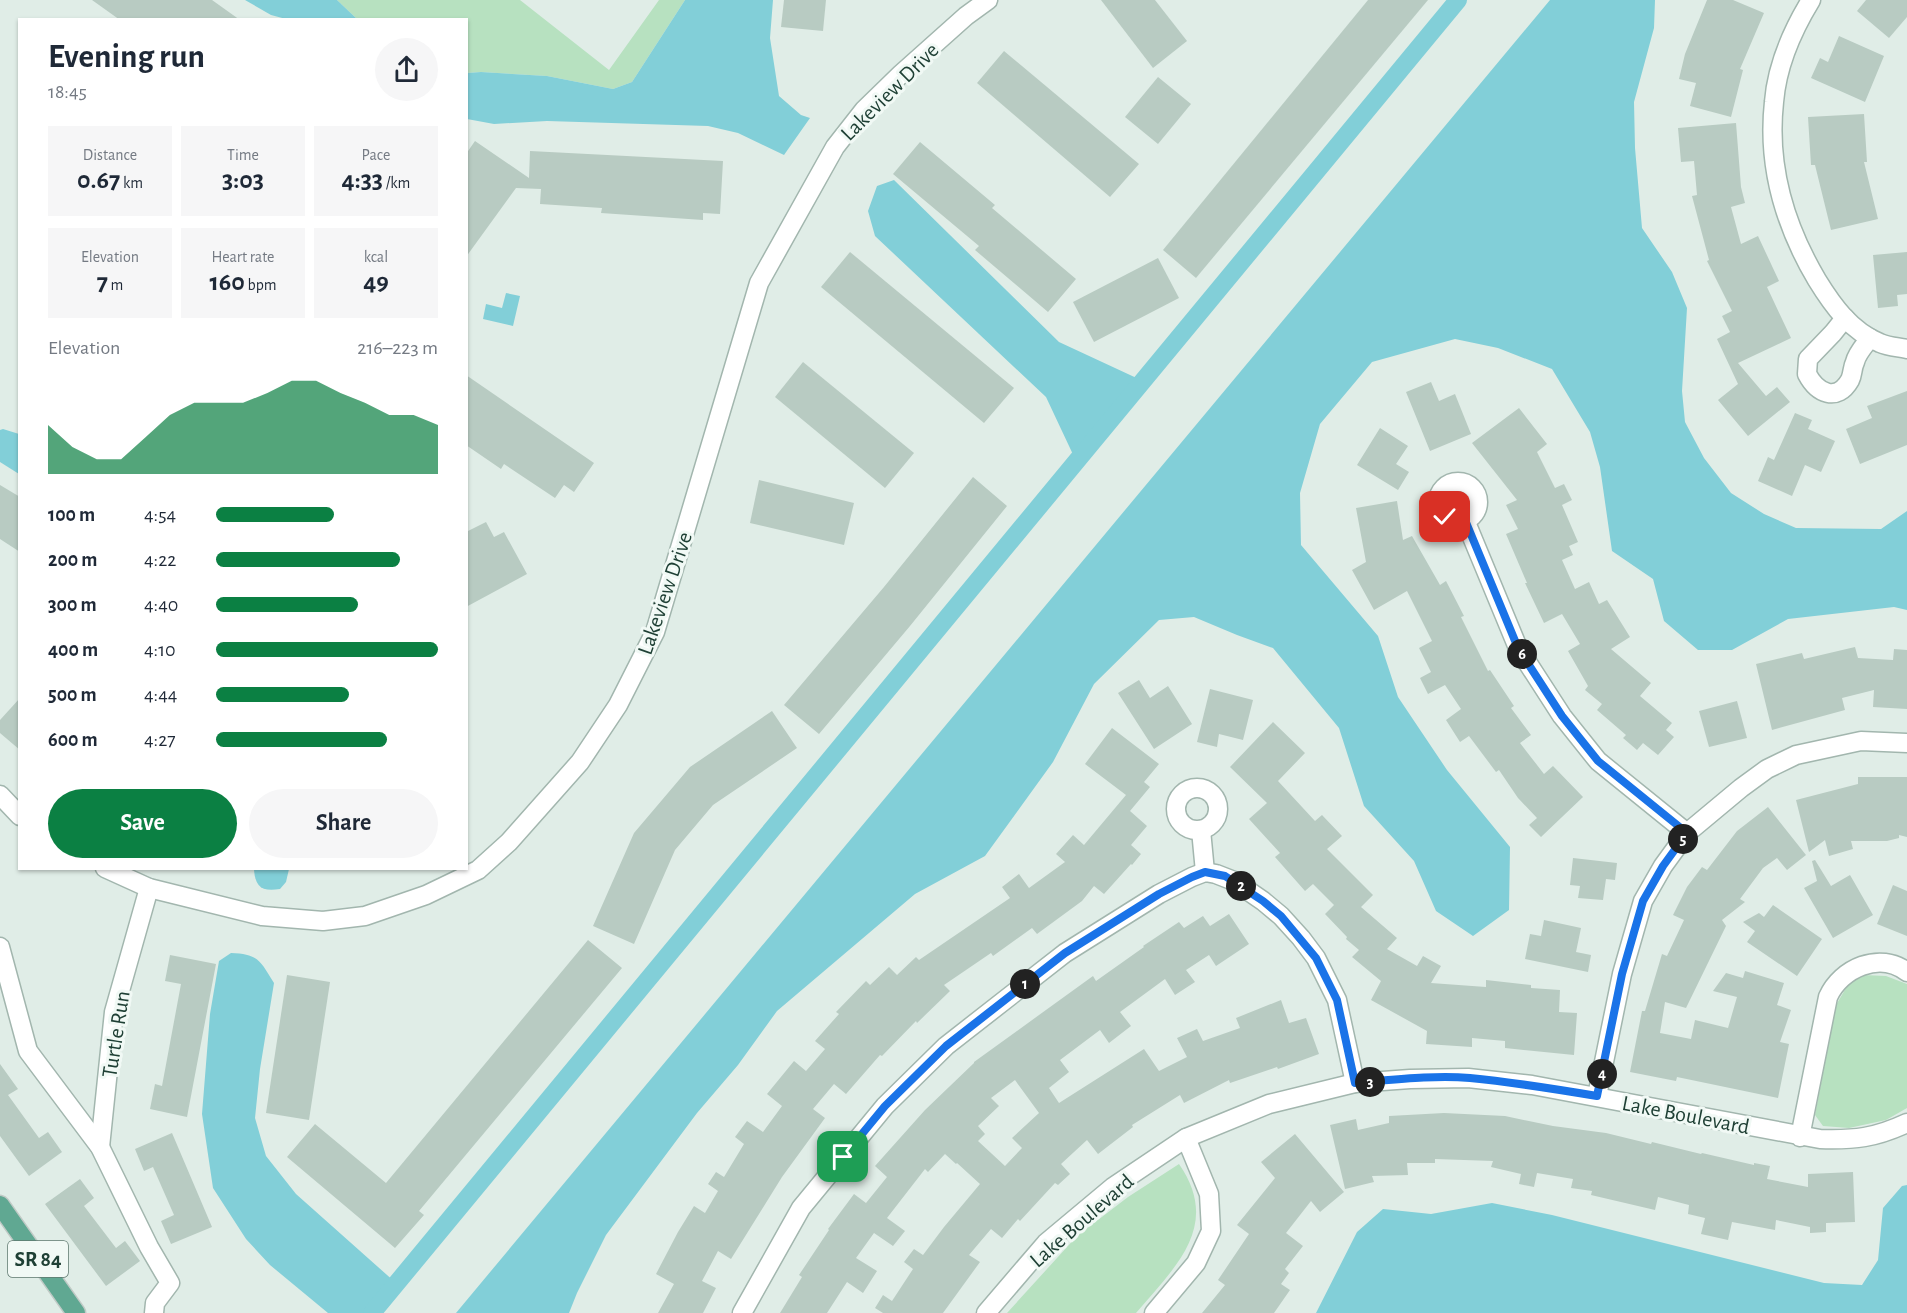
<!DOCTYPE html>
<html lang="en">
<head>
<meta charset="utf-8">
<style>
  body { margin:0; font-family:"Alegreya Sans",sans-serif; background:#f6f6f7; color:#1f2937; height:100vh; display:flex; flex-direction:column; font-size:22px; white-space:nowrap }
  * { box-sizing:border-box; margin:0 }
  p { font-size:20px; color:#747a83 }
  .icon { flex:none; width:33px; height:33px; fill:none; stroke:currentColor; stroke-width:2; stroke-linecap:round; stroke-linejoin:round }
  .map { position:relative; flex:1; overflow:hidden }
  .details { position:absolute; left:18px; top:18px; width:450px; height:852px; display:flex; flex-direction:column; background:#fff; border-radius:0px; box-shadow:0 2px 4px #0004 }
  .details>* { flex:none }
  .pin { position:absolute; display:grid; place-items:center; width:51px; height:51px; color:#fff; margin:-26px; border-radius:12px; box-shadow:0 3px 9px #0006 }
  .km { position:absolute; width:30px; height:30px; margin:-15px; border-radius:50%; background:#222; color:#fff; font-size:16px; line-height:30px; text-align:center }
  .round { display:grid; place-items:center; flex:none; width:63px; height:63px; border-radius:32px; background:#f6f6f7 }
  .summary { display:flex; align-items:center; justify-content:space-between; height:102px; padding:0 30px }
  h1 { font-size:33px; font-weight:700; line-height:45px }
  .figures { display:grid; grid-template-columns:repeat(3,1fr); gap:9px; height:102px; padding:6px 30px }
  .figures div { display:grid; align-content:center; border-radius:0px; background:#f6f6f7; text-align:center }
  .figures b { font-size:26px; font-weight:700 }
  .figures small { font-size:16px; font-weight:400 }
  .figures p { font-size:16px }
  .chart { height:168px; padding:12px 30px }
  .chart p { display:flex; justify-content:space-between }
  .chart svg { width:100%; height:108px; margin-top:6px; fill:#0b8043; opacity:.7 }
  .primary-button { display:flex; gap:12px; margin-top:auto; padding:12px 30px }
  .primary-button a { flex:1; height:69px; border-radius:36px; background:#0b8043; color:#fff; font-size:24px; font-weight:700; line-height:69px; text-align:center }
  .primary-button a+a { background:#f6f6f7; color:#1f2937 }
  ul { padding:0 30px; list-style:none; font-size:20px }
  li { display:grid; grid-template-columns:96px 72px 1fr; align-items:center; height:45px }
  li i { height:15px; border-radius:8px; background:#0b8043 }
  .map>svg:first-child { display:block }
  .green { fill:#b7e1c0 }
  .water { fill:#82cfd8 }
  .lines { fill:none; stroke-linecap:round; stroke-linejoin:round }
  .canal { stroke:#82cfd8; stroke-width:18 }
  .building { fill:#b8cbc2; fill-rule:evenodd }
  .minor-casing { stroke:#a2b6ae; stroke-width:21 }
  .major-casing { stroke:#c0cac6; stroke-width:21 }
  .minor { stroke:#fff; stroke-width:18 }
  .major { stroke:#60a892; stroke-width:18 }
  .route-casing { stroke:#fff; stroke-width:12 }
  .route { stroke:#1a73e8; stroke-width:8 }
  .labels { text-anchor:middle; stroke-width:6; stroke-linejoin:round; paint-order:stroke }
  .shield { fill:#f1f9f5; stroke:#5e786f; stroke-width:1.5 }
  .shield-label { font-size:21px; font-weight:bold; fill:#1f4035 }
  .street-label { font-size:22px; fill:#1f4035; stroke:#f1f9f5 }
</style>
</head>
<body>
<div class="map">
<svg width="1907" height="1313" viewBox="0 0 1907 1313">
  <rect width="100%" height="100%" fill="#e0ede7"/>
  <!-- green -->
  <g class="green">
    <path d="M337 0H520L609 70 659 0H685L632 82 613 89 547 76 481 72 467 73 466 20 357 19Z"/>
    <path d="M1863 975 1886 976 1907 984V1108L1886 1120 1849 1128 1823 1126 1815 1115 1836 1005 1849 983Z"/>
    <path d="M1179 1164C1222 1226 1175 1267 1136 1313H1007L1077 1236 1128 1197Z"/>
  </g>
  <!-- water -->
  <g class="water">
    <path d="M245 0H337L357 19H286L271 15Z"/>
    <path d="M685 0H773L770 38 779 96 801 115 810 118 784 155 738 133 708 126 547 121 494 124 467 119V73L481 72 547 76 613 89 632 82Z"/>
    <path d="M1550 0H1655L1654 28 1634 102 1635 148 1642 228 1672 272 1687 308 1682 391 1685 422 1704 458 1731 493 1764 514 1796 528 1881 529 1907 511V610L1894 607 1788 619 1732 650H1698L1664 621 1653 579 1612 551 1600 467 1590 432 1552 369 1498 348 1455 339 1372 362 1320 424 1300 493 1301 545 1378 636 1398 697 1447 770 1510 847 1509 910 1473 936 1436 911 1414 861 1364 806 1339 728 1273 648 1237 635 1194 617 1159 620 1094 684 1053 762 985 856 915 894 777 1011 738 1065 697 1113 606 1235 577 1293 569 1313H456Z"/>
    <path d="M894 180 1059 342 1143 381 1077 463 1046 397 875 236 868 211 877 186Z"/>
    <path d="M506 293 520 296 513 326 483 319 486 304 502 308Z"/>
    <path d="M3 429 19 434V474L0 462V430Z"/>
    <path d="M254 869V868L289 869 286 882 280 889C262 892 255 887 254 869Z"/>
    <path d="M231 953C259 954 260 961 274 983L260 1069 255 1118 266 1156 296 1194 396 1283 372 1313H328L270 1265 246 1239 213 1188 202 1114 210 1014 219 961Z"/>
    <path d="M1907 1185V1313H1316L1357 1232 1383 1209 1431 1214 1492 1203 1552 1215 1824 1283 1862 1285 1878 1260 1883 1208 1902 1186Z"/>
  </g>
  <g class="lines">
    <!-- canal -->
    <path class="canal" d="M372 1313 1458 0"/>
  </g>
  <!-- building -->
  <g class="building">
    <path d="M92 0H212L240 20H120Z"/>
    <path d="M784 0H826L823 31 781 27Z"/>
    <path d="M1101 0H1155L1187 41 1153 68Z"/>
    <path d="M1368 0H1428L1196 278 1163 250Z"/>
    <path d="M1707 0H1733L1764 13 1740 69 1743 70 1731 117 1690 106 1696 83 1679 79 1685 54Z"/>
    <path d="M1866 0H1907V17L1889 38 1857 11Z"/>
    <path d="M1839 36 1884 56 1865 102 1811 78 1820 58 1828 62Z"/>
    <path d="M1004 51 1139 164 1110 197 977 83Z"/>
    <path d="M1158 77 1191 104 1158 144 1125 117Z"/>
    <path d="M1864 114 1867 162H1864L1878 219 1831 230 1815 165H1811L1808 117Z"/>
    <path d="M1736 123 1741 187 1745 203 1731 207 1741 244 1758 236 1779 281 1767 287 1791 338 1738 363 1766 396 1777 387 1790 402 1748 436 1718 400 1738 384 1717 339 1730 332 1722 316 1732 311 1707 261 1709 260 1692 196 1697 195 1694 161 1681 162 1678 128Z"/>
    <path d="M475 141 529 178 530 151 723 161 720 214 703 213V220L601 213 602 208 540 204 541 189 516 188 466 257V154Z"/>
    <path d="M920 142 995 205 992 208 1076 279 1048 312 975 250 979 246 893 174Z"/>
    <path d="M850 252 1014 388 984 423 821 287Z"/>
    <path d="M1907 252V294L1897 295 1898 306 1878 308 1873 255Z"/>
    <path d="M1158 258 1179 298 1094 342 1073 302Z"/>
    <path d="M803 362 914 453 885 488 775 397Z"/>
    <path d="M466 375 594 463 574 492 564 485 555 498 504 464 501 469 466 445Z"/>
    <path d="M1431 382 1439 401 1455 394 1471 434 1430 451 1406 392Z"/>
    <path d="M1907 391V445L1860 464 1846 429 1872 418 1867 406Z"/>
    <path d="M1519 408 1547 444 1537 452 1555 488 1564 484 1572 500 1562 505 1578 542 1569 546 1573 555 1562 560 1575 589 1589 582 1599 604 1607 600 1630 637 1611 649 1651 683 1640 696 1672 723 1666 730 1674 737 1658 755 1643 743 1637 750 1623 738 1626 735 1597 710 1602 704 1585 690 1588 686 1568 651 1580 644 1562 614 1544 623 1525 583H1527L1506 534 1518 529 1506 505 1517 500 1472 443Z"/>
    <path d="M1795 413 1812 420 1808 429 1835 441 1821 472 1805 465 1792 496 1758 481 1768 457 1774 460Z"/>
    <path d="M1380 428 1408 446 1396 464 1409 472 1398 490 1357 465Z"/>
    <path d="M973 477 1007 506 910 626 819 734 784 705 884 587Z"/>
    <path d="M759 480 854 503 844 545 750 523Z"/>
    <path d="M0 485 20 497V552L0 539Z"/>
    <path d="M1397 501 1403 540 1412 536 1440 585 1446 581 1464 616 1461 617 1488 671 1490 670 1514 706 1511 708 1531 735 1520 743 1544 774 1553 766 1583 797 1541 837 1529 825 1537 818 1518 798 1499 770 1496 772 1469 736 1460 742 1446 720 1461 709 1445 685 1428 694 1420 678 1431 672 1419 648 1432 641 1407 591 1374 610 1352 570 1366 562 1356 508Z"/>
    <path d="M486 522 494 537 504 532 527 574 466 607V532Z"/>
    <path d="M1855 647 1858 658 1893 660 1894 649 1907 650V709L1873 707 1874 690 1842 698 1845 710 1772 730 1756 664 1802 653 1804 659Z"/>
    <path d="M1139 680 1150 698 1168 686 1192 724 1154 749 1118 693Z"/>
    <path d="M1210 689 1253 700 1243 740 1219 734 1217 747 1197 742Z"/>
    <path d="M20 698V750L0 733V720Z"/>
    <path d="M1737 701 1747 738 1709 747 1699 711Z"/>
    <path d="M772 711 797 748 713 805 675 850 634 944 593 926 634 833 690 767Z"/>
    <path d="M1273 722 1305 753 1278 781 1315 821 1322 815 1342 836 1327 849 1373 895 1361 907 1397 938 1387 949 1417 966 1423 956 1441 966 1431 983 1486 987V980L1531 985V988L1560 990 1559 1012 1577 1013 1574 1055 1505 1048V1041L1472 1038V1047L1426 1044 1427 1031 1371 1000 1381 981 1352 957 1359 950 1346 939 1347 937 1325 914 1334 905 1313 884 1305 891 1275 857 1280 853 1249 819 1267 803 1230 767Z"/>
    <path d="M1112 728 1159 764 1144 782 1150 787 1130 811 1147 826 1131 845 1141 854 1132 865 1131 864 1104 894 1094 886 1082 901 1037 934 1032 928 993 956 991 953 944 985 950 991 917 1023 916 1021 882 1056 880 1055 846 1094 834 1084 813 1109 825 1118 782 1177 731 1259 718 1251 702 1281 716 1288 703 1313H658L674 1284 656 1274 678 1232 694 1206 705 1213 718 1191 708 1184 716 1172 724 1177 744 1144 735 1137 747 1121 763 1132 782 1106 767 1094 794 1061 806 1071 825 1049 815 1041 839 1014 836 1012 866 981 870 985 889 967 897 975 916 957 919 960 1010 898 1002 887 1019 874 1029 888 1065 862 1056 854 1073 835 1084 845 1126 795 1085 764Z"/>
    <path d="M1858 777H1907V837L1899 835V838L1887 841H1851L1853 849 1829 856 1825 840 1809 852 1796 800 1858 784Z"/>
    <path d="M1768 807 1806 855 1787 870 1777 858 1763 868 1740 899 1745 902 1722 920 1726 926 1686 1008 1665 1002 1660 1033 1691 1039 1695 1020 1728 1028 1737 997 1713 991 1726 973 1743 978 1745 971 1784 983 1777 1005 1791 1010 1780 1042 1789 1044 1778 1098 1677 1077 1676 1081 1630 1072 1642 1011H1645L1662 954 1667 956 1684 920 1673 915 1687 887 1702 867 1707 870 1737 831Z"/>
    <path d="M1573 858 1617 863 1615 880 1606 879 1603 900 1578 898 1580 886 1570 885Z"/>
    <path d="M1815 860 1831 886 1850 875 1873 915 1833 938 1804 888 1817 881 1812 861Z"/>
    <path d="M1893 885 1907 891V936L1877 924Z"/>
    <path d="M1773 905 1822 939 1797 976 1747 942 1755 931 1743 922 1759 913 1764 917Z"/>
    <path d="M1229 914 1249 944 1216 966 1209 955 1186 970 1195 982 1175 995 1165 979 1120 1012 1131 1026 1109 1043 1100 1030 1060 1060 1069 1072 1049 1088 1059 1103 1144 1049 1159 1071 1187 1057 1177 1038 1197 1029 1203 1041 1240 1028 1236 1018 1281 1000 1289 1023 1306 1018 1319 1054 1278 1069 1277 1067 1230 1083 1229 1080 1184 1103 1180 1095 1132 1125 1133 1127 1098 1154 1087 1140 1061 1164 1070 1174 1058 1185 1055 1183 1020 1221 1018 1219 1002 1238 991 1229 969 1255 980 1262 943 1313H883L875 1308 883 1295 892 1301 913 1269 904 1262 914 1249 923 1255 944 1227 980 1184 957 1163 956 1164 945 1154 928 1172 925 1169 887 1218 905 1231 893 1246 874 1233 856 1258 877 1271 863 1293 847 1282 827 1313H780L802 1277 799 1275 829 1230 828 1229 854 1194 866 1203 887 1177 875 1166 925 1110 974 1063V1062L1093 976 1096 981 1144 947 1143 946 1179 922 1184 928 1203 916 1210 926ZM1015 1080 1039 1113 1012 1138 1022 1148 1005 1166 978 1141 985 1134 978 1126 999 1106 991 1098Z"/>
    <path d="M1544 920 1581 928 1576 952 1591 955 1588 972 1525 959 1530 934 1541 936Z"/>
    <path d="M588 940 622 968 419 1211 424 1215 395 1248 287 1157 315 1124 386 1183Z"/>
    <path d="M170 955 216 964 187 1117 150 1109 155 1084 162 1086 181 984 165 981Z"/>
    <path d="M287 975 330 982 309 1120 266 1113Z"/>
    <path d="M0 1064 18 1089 8 1095 39 1138 48 1132 62 1152 29 1176 0 1136Z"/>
    <path d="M1444 1113 1505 1116 1553 1126 1606 1133 1651 1144 1652 1142 1701 1154 1702 1153 1754 1165V1163L1770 1166 1767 1179 1808 1187V1174L1853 1172 1855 1222 1826 1223V1232L1810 1233V1227L1776 1220 1775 1230 1732 1222 1728 1240 1701 1234 1705 1218 1688 1214 1689 1205 1658 1197 1655 1210 1591 1195 1592 1191 1571 1188 1573 1179 1537 1173 1534 1187 1519 1184 1521 1174 1491 1167 1493 1161 1435 1159V1163H1407L1408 1175 1372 1176 1374 1182 1345 1189 1330 1125 1356 1119 1358 1130 1389 1123V1116Z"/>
    <path d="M172 1133 212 1227 171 1244 161 1221 174 1215 153 1167 144 1171 135 1149Z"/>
    <path d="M1295 1134 1344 1192 1320 1212 1311 1201 1286 1233 1303 1246 1285 1269 1289 1273 1281 1284 1290 1290 1274 1313H1202L1225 1285 1218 1280 1249 1234 1237 1225 1275 1178 1261 1162Z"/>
    <path d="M80 1179 94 1198 84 1206 116 1248 125 1241 140 1261 106 1286 45 1204Z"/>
  </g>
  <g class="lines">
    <!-- minor casing -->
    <g class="minor-casing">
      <g id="minor">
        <path d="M1811 0C1792 31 1777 65 1774 102 1767 165 1785 226 1817 280 1833 306 1851 331 1880 343 1889 347 1898 347 1907 349"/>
        <path d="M1845 318 1833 333 1808 359 1807 374C1817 393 1837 403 1850 380 1853 374 1852 368 1855 362 1857 353 1865 345 1870 338"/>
        <circle cx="1458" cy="502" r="20"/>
        <path d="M1465 520 1518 648 1562 716 1598 761 1687 833"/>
        <circle cx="1197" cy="809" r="21"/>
        <path d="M0 795 20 816"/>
        <path d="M1201 830 1205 872"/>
        <path d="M105 868 149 888 262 916 323 921 365 916 426 895 478 870 509 842 580 762 618 705 655 632 759 283 835 147 864 110 901 74 966 16 988 0"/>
        <path d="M0 947 28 1051 100 1147 149 1247 170 1283 155 1303 154 1313"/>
        <path d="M1597 1096 1622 974 1643 901 1663 866 1687 833 1741 788 1767 769 1796 755 1861 741 1907 743"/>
        <path d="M1800 1137 1828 997C1841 968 1880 951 1907 972"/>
        <path d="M100 1147 114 1012 149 888"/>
        <path d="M742 1313 801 1208 885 1106 946 1046 1065 953 1159 894 1192 877 1205 872 1216 874 1234 881 1263 901 1281 916 1301 938 1316 958 1337 1000 1355 1083"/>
        <path d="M986 1313 1046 1243 1113 1187 1186 1138 1269 1104 1355 1083 1410 1079 1468 1078 1532 1085 1820 1139C1855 1140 1875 1138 1907 1123"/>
        <path d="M1154 1313 1196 1263 1211 1231 1209 1194 1186 1138"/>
      </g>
    </g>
    <!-- major casing -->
    <g class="major-casing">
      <path id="major" d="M0 1205 76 1313"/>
    </g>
    <!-- minor -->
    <use href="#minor" class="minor"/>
    <!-- major -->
    <use href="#major" class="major"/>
  </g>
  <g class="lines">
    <!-- route casing -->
    <g class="route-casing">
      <path id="route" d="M843 1157 885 1106 946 1046 1065 953 1159 894 1192 877 1205 872 1225 876 1263 901 1281 916 1316 958 1337 1000 1355 1083C1393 1080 1432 1075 1470 1078 1512 1082 1555 1089 1597 1096L1622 974 1643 901 1663 866 1687 833 1598 761 1562 716 1518 648 1465 520 1458 522 1445 517"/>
    </g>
    <!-- route -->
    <use href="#route" class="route"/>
  </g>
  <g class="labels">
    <!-- shield labels -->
    <rect class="shield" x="8" y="1241" width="60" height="36" rx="4.5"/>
    <g class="shield-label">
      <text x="38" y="1266">SR 84</text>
    </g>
    <!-- street labels -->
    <g class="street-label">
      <text transform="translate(889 91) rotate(-45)" y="8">Lakeview Drive</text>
      <text transform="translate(664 593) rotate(-71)" y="8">Lakeview Drive</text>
      <text transform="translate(115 1034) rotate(-81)" y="8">Turtle Run</text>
      <text transform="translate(1686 1114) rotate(11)" y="8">Lake Boulevard</text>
      <text transform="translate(1081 1220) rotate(-41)" y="8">Lake Boulevard</text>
    </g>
  </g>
</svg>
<div class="pin" style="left:843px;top:1157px;background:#1e9e55"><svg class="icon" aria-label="arrive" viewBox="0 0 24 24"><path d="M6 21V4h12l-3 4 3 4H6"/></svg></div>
<div class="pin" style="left:1445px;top:517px;background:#d93025"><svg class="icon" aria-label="check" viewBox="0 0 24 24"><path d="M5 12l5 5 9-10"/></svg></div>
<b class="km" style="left:1025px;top:984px">1</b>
<b class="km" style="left:1241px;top:886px">2</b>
<b class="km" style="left:1370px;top:1082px">3</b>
<b class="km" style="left:1602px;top:1074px">4</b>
<b class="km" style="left:1683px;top:839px">5</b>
<b class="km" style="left:1522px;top:654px">6</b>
<section class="details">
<div class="summary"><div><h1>Evening run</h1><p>18:45</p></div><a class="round"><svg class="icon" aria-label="share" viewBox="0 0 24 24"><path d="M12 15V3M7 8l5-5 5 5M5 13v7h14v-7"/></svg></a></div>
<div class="figures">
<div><p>Distance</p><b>0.67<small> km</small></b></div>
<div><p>Time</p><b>3:03</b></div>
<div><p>Pace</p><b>4:33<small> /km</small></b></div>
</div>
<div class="figures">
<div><p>Elevation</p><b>7<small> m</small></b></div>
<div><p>Heart rate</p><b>160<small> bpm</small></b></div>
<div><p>kcal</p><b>49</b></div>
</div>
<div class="chart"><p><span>Elevation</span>216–223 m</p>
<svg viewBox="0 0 160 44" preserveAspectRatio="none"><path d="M0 44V24L10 33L20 38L30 38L40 29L50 20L60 15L70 15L80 15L90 11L100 6L110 6L120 11L130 15L140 20L150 20L160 24V44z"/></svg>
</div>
<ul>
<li><b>100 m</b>4:54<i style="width:53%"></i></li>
<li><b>200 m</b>4:22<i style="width:83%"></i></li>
<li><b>300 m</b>4:40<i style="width:64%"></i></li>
<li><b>400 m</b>4:10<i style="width:100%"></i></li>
<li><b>500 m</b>4:44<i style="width:60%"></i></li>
<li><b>600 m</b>4:27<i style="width:77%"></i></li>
</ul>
<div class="primary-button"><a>Save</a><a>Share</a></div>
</section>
</div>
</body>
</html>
